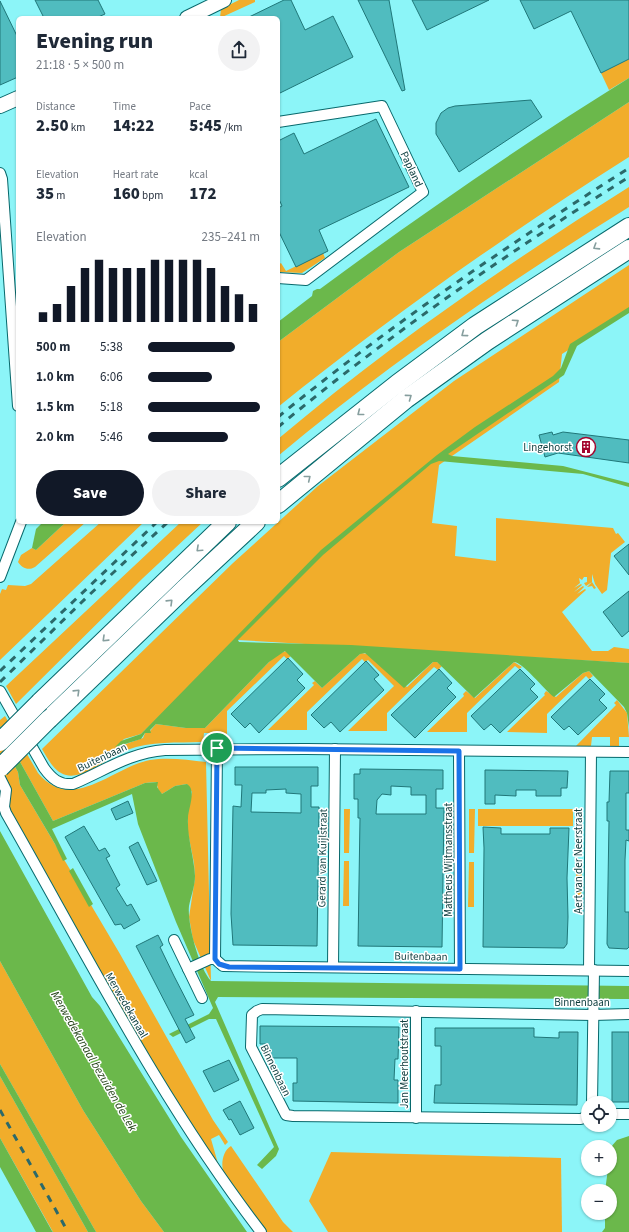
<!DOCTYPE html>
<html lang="en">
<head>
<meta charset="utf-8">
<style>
  body { margin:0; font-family:"Source Sans 3",sans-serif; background:#f2f2f3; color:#1f2937; height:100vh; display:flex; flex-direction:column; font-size:15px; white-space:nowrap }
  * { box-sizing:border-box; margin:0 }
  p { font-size:13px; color:#747a83 }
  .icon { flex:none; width:22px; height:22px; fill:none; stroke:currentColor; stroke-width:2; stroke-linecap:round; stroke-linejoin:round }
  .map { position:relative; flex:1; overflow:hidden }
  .panel { position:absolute; left:16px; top:16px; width:264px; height:508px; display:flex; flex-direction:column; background:#fff; border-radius:6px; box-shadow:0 1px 3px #0004 }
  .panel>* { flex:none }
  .controls { position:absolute; left:581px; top:1096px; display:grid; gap:8px }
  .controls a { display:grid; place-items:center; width:36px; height:36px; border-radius:50%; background:#fff; box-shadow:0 1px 3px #0004; font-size:20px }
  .pin { position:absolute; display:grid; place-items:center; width:34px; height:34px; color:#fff; margin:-17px; border:2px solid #fff; border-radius:50%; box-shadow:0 1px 4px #0007 }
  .round { display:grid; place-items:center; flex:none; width:42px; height:42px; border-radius:21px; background:#f2f2f3 }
  .summary { display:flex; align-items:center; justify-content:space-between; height:68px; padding:0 20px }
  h1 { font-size:22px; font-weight:800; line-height:30px }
  .metrics { display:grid; grid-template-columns:repeat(3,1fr); gap:6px; height:68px; padding:4px 20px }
  .metrics div { display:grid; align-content:center }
  .metrics b { font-size:17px; font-weight:800 }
  .metrics small { font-size:11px; font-weight:400 }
  .metrics p { font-size:11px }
  .chart { height:112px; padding:8px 20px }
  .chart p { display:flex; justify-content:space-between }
  .chart svg { width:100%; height:72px; margin-top:4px; stroke:#111827; stroke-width:6 }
  .action { display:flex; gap:8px; margin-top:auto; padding:8px 20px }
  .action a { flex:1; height:46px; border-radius:24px; background:#111827; color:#fff; font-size:16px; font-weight:800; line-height:46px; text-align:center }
  .action a+a { background:#f2f2f3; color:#1f2937 }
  ul { padding:0 20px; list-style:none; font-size:13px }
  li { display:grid; grid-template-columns:64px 48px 1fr; align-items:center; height:30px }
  li i { height:10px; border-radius:5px; background:#111827 }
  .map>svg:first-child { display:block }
  .green { fill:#f1ad2b }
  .water { fill:#6bb84b }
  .building { fill:#50bcbf; stroke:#207779; fill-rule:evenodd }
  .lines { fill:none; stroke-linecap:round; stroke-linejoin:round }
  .street-casing { stroke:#08696c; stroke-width:12 }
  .secondary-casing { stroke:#08696c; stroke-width:16 }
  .highway-casing { stroke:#08696c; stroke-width:20 }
  .street { stroke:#fff; stroke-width:10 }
  .secondary { stroke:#fff; stroke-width:14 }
  .highway { stroke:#fff; stroke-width:18 }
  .rail { stroke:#2b696a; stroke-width:3; stroke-dasharray:7 7; stroke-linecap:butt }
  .highway-bridge-casing { stroke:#08696c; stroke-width:20; stroke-linecap:butt }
  .highway-bridge { stroke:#fff; stroke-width:18 }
  .oneway { stroke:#869e9e }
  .route-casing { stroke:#fff; stroke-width:8 }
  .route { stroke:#1a73e8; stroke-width:5 }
  .labels { text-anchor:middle; stroke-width:3; stroke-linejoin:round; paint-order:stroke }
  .street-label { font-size:11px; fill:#0c3c3d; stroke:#fff }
  .poi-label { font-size:11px; fill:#0c3c3d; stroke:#fff; text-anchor:end }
  .water-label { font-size:12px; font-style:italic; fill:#254419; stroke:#fff }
</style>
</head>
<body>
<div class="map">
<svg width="629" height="1232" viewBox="0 0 629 1232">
  <rect width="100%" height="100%" fill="#8cf5f8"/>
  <!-- green -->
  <g class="green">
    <path d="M239 0H255V2L220 18 221 9Z"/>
    <path d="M629 59V78L609 90 601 73Z"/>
    <path d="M629 102V157C507 234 390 317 278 407V342L399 252Z"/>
    <path d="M629 187V207C507 283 388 364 278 456V439C388 346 507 264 629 187Z"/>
    <path d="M323 253 325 258 302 273 278 272V265L281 263 286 271Z"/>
    <path d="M629 265V312L562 354 559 382 439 465 432 523 457 526 455 556 496 561V518L613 528 616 534 618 533 625 542 611 553 607 590 602 594 595 584 592 574V582L596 588 594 589 592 586 587 587 592 582 586 586 584 583 587 582V577H584L582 580 579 578 580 583 574 588 581 584 582 585 574 592 583 586 584 587 577 594 585 589 586 590 562 612 592 651H608L614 647 629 649V663L238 640 141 734 124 739 117 747 143 738 145 733 150 731 156 724 186 728H205L269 662 276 655 286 651 291 656 287 659 284 656 227 711V742H222V733H204L203 742C177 743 151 741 127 750 109 756 84 780 66 775 54 772 48 759 42 749L233 563 318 486 454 381Z"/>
    <path d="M66 522H86L35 567C28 571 22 568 18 562L21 555 32 548 36 550Z"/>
    <path d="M101 522H144L0 660V594L2 589 6 590 8 585 25 586 31 584Z"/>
    <path d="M181 522H203L143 578 16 704 6 686Z"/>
    <path d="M361 653 368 654 407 687 433 662H437L442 666 438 670 434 667 387 713V731H348L394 686 368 660 365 662 362 659 307 712V730H268L314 685 312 683 315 681 322 688Z"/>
    <path d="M514 662 522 667 519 669 515 666 467 713V732H427L464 696 463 694 466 691 475 698Z"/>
    <path d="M589 671 593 676 589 679 586 676 547 714V733L507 732 545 695 544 694 546 691 556 697 583 673Z"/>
    <path d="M617 700 627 713 629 737H619V746H610V737H592L591 746H576L616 705 614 703Z"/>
    <path d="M5 716 38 773C72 814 113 767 150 760 168 757 188 760 206 762L211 981 193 940 189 917 195 878 194 863 188 833V809L192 792 187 784 175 786 162 794 159 792 156 782 145 783 53 821 0 726V720Z"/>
    <path d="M0 739 18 772 20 785 120 954 213 1120 228 1142 225 1145 219 1135 211 1139 219 1167 152 1064 7 809 0 771Z"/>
    <path d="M344 809H350L349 853H344Z"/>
    <path d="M469 809H475L474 853H469Z"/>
    <rect x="478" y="809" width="95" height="17"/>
    <path d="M582 809 581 854H576L577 814Z"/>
    <path d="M344 861H349V906H343Z"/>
    <path d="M469 862H474V907H468Z"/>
    <path d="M576 863H582L581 907H576Z"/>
    <path d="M0 961 83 1110 141 1201 164 1232H96L0 1064Z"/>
    <path d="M0 1076 88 1232H53L0 1138Z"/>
    <path d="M231 1146 283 1222 293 1232H265C252 1214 235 1196 225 1176 220 1167 222 1151 231 1146Z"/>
    <path d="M331 1152 561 1158 562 1232H328L309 1201Z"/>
  </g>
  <!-- water -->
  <g class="water">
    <path d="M629 78V102L399 252 278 342V322L312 296 313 291 317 289H320C420 215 523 144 629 78Z"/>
    <path d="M629 307V313L577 346 564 375 448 454 452 456 563 466 629 483V487L583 474 439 461 431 464 323 555 238 640 239 642 351 645 629 663V727L627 713 624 707 589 671 583 673 554 697C544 690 523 662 514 662L474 698 437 662H433L404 688 365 653 360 654 322 688 285 651 269 662 205 728H186L156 724 150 730 151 733H145L141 739 115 747 121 741 141 734 321 550 437 455 475 427 553 376 561 368 570 344Z"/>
    <path d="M43 522H66L36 550 32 548 36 529Z"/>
    <path d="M0 726 53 821 145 783 158 782 157 787 162 794 175 786 187 784C197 790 188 809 188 818 187 838 194 856 195 876 195 886 191 896 189 906 187 923 199 968 211 981L629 986V999L218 997 215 1002 279 1149 276 1156 262 1169 257 1165 274 1147 216 1019H209L173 1037 169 1034 209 1014 213 1008 176 922 138 824 132 794 52 829 67 859 63 861 55 844 20 785 18 772 0 739Z"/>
    <path d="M0 831 92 997 100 1006 181 1137 247 1232H164L141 1201 83 1110 0 961Z"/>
    <path d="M73 868 93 904 89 907 69 871Z"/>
    <path d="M0 1064 96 1232H88L0 1076Z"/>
    <path d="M629 1136V1232H602L605 1228V1213H610V1191H605L608 1169H610V1148L617 1140Z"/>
    <path d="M0 1138 52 1231 53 1232H36L0 1167Z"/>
  </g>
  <!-- building -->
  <g class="building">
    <path d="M35 0H98L105 14 96 18H44Z"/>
    <path d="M284 0H291L305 30 333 16 353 57 278 94V18H247Z"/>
    <path d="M358 0H389L405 90 402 91Z"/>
    <path d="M412 0H489L427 30Z"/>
    <path d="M520 0H629V59L601 73 571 11 534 29Z"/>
    <path d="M0 1 18 38V77L0 85Z"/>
    <path d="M531 100 542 117 459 172 436 134V123L441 113 448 108 455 106Z"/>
    <path d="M376 119 409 187 319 230 328 251 296 267 278 230V208L282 206 278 197V141L294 133 304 154Z"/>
    <path d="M552 432 553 435 563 432 629 440V463L558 453 545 457 539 435Z"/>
    <path d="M629 544V575L614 556Z"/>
    <path d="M629 591V631L622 637 603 612Z"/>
    <path d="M288 658 303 674 297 680 305 688 259 733 250 723 245 728 231 714Z"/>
    <path d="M366 661 379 675 374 679 384 690 340 732 331 722 324 728 311 715Z"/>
    <path d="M439 669 452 683 447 688 456 697 415 738 391 715Z"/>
    <path d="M520 669 535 684 530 689 538 697 500 733 491 724 484 730 471 716Z"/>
    <path d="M590 679 605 694 599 700 607 708 578 735 569 726 564 730 551 717Z"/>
    <path d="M235 767H318V786H311V807H319L317 946 233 945 231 914 233 806 241 807 242 785H235ZM286 789V793L301 794V813L251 812 252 793H266V790Z"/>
    <path d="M360 769 443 770V789H436V808H444L442 947 358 946 360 818H358V799H354V774H360ZM391 786 411 787V795H426V814H376L377 800 382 794 391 795Z"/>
    <path d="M485 770 568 771 567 788H561V796H536V790H516V796L495 795V804H485Z"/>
    <path d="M610 771H629V793H626V830H629V841L626 840 625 860V912H629V947L627 949 609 948 607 944 609 821H607V802H609Z"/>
    <path d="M128 801 133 813 116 820 111 809Z"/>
    <path d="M84 826 99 851 105 848 110 856 106 858 120 885 116 888 127 906 131 904 140 920 124 929 121 924 115 925 65 837Z"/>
    <path d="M483 827 501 828V834H550V828H569L567 878 568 917 567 944 564 948 483 947 484 848Z"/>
    <path d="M138 842 157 881 147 885 129 847Z"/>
    <path d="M158 935 163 945 160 947 174 976 194 1015 185 1019 195 1038 186 1043 136 946Z"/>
    <path d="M260 1026 399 1027 398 1059H395L394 1080H398V1103L293 1101V1083H297V1058H265L266 1044H260Z"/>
    <path d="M435 1028H534V1037L559 1038V1032H578L577 1105 434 1103 435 1085H441V1046H435Z"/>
    <rect x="612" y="1032" width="17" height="70"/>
    <path d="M229 1060 239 1080 214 1092 203 1071Z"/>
    <path d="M240 1101 254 1128 240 1135 231 1119 229 1120 223 1110Z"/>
  </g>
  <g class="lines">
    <!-- street casing -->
    <g class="street-casing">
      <g id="street">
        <path d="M278 122 382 106 423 192 306 280 278 278"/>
        <path d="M0 173 2 179 18 406"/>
        <path d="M0 577 21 522"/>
        <path d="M0 691 44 768C52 779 59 785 73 784 106 770 129 753 165 750L306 749 629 752"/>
        <path d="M217 748 215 959 223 966 629 971"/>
        <path d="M459 751 460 969"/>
        <path d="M0 778 6 790 4 807 6 813C87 955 161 1102 261 1232"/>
        <path d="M174 940 202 998"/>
        <path d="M333 967 335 749"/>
        <path d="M188 969 210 959H215"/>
        <path d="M589 970 591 752"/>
        <path d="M416 1011V1118"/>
        <path d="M592 1103 594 970"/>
        <path d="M610 1114H629"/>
        <path d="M588 1116 581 1119 293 1116 286 1115 251 1047 252 1015 257 1011 262 1009 593 1015 629 1014"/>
      </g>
    </g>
    <!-- secondary casing -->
    <g class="secondary-casing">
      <g id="secondary">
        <path d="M187 18 224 0"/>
        <path d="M0 106 18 98"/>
      </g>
    </g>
    <!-- highway casing -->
    <g class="highway-casing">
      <g id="highway">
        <path d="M278 478 397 384 475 326 629 227"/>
        <path d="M278 504 406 399 487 341 629 249"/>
        <path d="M40 702 227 522"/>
        <path d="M49 719 184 589 256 522"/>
      </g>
    </g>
    <!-- street -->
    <use href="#street" class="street"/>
    <!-- secondary -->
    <use href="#secondary" class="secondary"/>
    <!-- highway -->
    <use href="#highway" class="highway"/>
    <!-- rail -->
    <g class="rail">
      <path d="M278 417C389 326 508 245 629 168"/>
      <path d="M278 427C389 335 507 253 629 177"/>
      <path d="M0 671 157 522"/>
      <path d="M0 682 88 596 168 522"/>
      <path d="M0 1110 68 1232"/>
    </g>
    <!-- highway-bridge casing -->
    <g class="highway-bridge-casing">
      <g id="highway-bridge">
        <path d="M0 742 40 702"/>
        <path d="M0 768 49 719"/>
      </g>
    </g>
    <!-- highway-bridge -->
    <use href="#highway-bridge" class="highway-bridge"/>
  </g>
  <!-- one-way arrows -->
  <defs><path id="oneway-chevron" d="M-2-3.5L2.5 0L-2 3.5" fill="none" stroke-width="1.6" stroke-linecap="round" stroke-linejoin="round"/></defs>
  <g class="oneway">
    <use href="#oneway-chevron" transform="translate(596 247) rotate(148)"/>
    <use href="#oneway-chevron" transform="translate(516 322) rotate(-34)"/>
    <use href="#oneway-chevron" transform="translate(464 334) rotate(143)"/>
    <use href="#oneway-chevron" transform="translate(409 397) rotate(-36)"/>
    <use href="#oneway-chevron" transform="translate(360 413) rotate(142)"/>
    <use href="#oneway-chevron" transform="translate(308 478) rotate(-39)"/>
    <use href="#oneway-chevron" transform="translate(199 549) rotate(137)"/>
    <use href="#oneway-chevron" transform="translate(170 602) rotate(-44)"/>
    <use href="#oneway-chevron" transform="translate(105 639) rotate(136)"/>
    <use href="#oneway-chevron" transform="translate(77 692) rotate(-44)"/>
  </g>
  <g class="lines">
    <!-- route casing -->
    <g class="route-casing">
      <path id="route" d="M217 748 459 751 460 969 229 967 219 964 215 959Z"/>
    </g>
    <!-- route -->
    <use href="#route" class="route"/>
  </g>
  <!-- icons -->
  <defs>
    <g id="building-ring" transform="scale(1)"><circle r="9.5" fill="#fff" stroke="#a4062f" stroke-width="1.5"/><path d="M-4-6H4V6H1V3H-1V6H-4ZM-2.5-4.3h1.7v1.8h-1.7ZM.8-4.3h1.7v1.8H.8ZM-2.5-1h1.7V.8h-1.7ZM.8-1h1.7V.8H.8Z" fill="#a4062f"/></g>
  </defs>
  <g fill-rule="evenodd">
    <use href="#building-ring" x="586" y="447"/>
  </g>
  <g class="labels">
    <!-- street labels -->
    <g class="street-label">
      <text transform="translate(412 169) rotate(65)" y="4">Papland</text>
      <text transform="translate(102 757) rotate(-25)" y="4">Buitenbaan</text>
      <text transform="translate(322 858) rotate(-89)" y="4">Gerard van Kuijlstraat</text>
      <text transform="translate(448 860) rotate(-90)" y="4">Mattheus Wijtmansstraat</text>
      <text transform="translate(578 861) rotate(-90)" y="4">Aert van der Neerstraat</text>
      <text transform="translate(421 956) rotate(1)" y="4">Buitenbaan</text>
      <text x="582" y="1006">Binnenbaan</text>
      <text transform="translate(127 1005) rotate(60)" y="4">Merwedekanaal</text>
      <text transform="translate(404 1064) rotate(-90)" y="4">Jan Meerhoutstraat</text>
      <text transform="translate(276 1070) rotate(64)" y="4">Binnenbaan</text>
    </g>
    <!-- poi labels -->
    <g class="poi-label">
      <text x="572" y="451">Lingehorst</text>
    </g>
    <!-- water labels -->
    <g class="water-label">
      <text transform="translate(94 1061) rotate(60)" y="4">Merwedekanaal bezuiden de Lek</text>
    </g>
  </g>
</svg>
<div class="controls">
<a><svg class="icon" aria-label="locate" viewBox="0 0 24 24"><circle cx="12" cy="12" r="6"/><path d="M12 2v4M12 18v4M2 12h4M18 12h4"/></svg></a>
<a>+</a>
<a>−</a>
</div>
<div class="pin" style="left:217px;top:748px;background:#1e9e55"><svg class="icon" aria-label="arrive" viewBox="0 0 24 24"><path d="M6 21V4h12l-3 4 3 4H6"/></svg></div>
<section class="panel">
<div class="summary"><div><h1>Evening run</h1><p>21:18 · 5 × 500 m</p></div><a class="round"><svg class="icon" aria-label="share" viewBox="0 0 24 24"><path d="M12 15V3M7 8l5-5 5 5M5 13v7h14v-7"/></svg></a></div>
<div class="metrics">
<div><p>Distance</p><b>2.50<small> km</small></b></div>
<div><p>Time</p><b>14:22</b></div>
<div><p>Pace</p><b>5:45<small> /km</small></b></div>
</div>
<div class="metrics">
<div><p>Elevation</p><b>35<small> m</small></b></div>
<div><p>Heart rate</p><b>160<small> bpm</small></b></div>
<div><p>kcal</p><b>172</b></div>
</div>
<div class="chart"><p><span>Elevation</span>235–241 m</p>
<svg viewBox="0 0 160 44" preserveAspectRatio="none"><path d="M5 44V38M15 44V33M25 44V22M35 44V11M45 44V6M55 44V11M65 44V11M75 44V11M85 44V6M95 44V6M105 44V6M115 44V6M125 44V11M135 44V22M145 44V27M155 44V33"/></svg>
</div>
<ul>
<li><b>500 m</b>5:38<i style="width:78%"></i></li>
<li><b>1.0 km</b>6:06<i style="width:57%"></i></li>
<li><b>1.5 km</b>5:18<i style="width:100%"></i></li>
<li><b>2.0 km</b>5:46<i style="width:71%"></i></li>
</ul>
<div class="action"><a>Save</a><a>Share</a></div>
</section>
</div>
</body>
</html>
